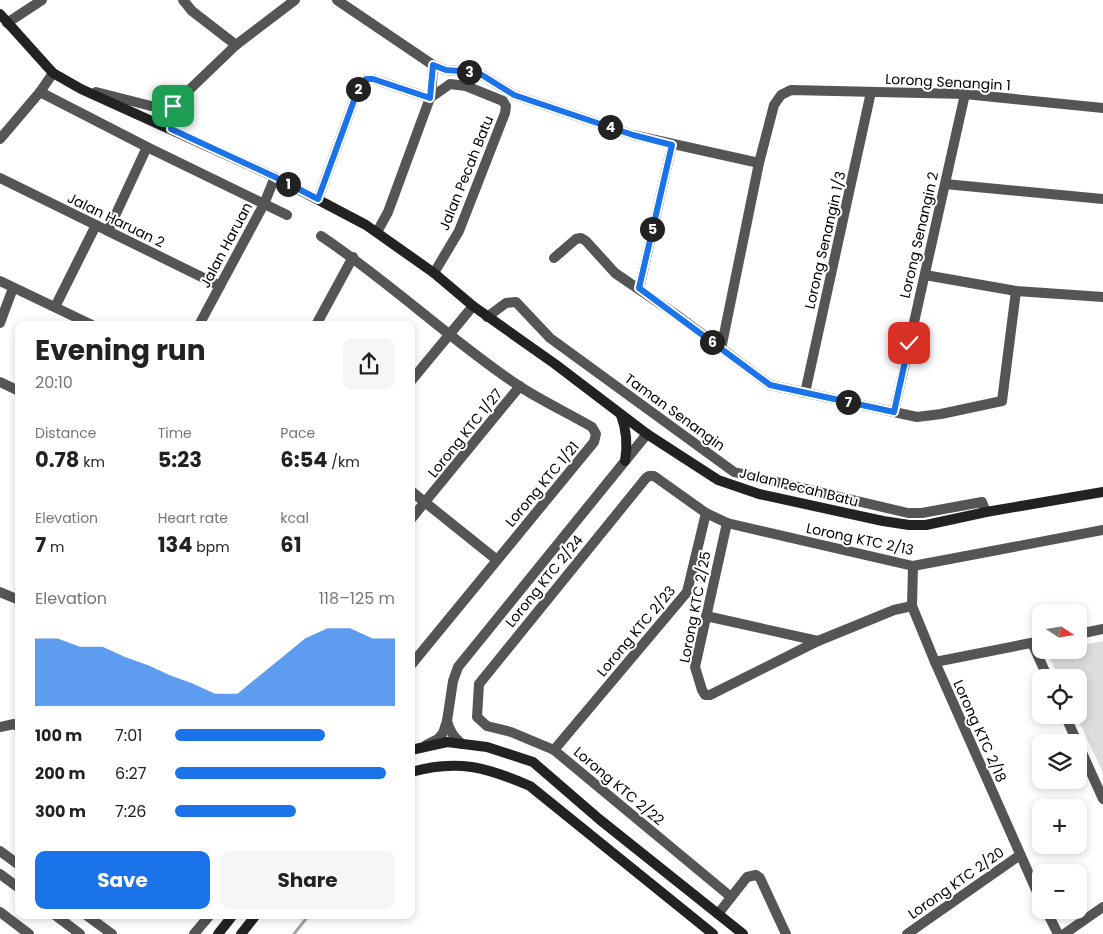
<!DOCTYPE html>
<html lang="en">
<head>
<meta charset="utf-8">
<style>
  body { margin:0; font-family:Poppins,sans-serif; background:#f6f6f6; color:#222; height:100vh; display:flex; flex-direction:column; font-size:19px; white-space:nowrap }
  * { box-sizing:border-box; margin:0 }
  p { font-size:16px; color:#767676 }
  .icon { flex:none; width:28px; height:28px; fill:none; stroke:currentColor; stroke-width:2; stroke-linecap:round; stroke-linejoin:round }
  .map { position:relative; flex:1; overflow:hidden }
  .panel { position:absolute; left:15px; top:321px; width:400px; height:598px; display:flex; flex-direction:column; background:#fff; border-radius:10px; box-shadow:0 2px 8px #0003 }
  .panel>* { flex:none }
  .needle { width:32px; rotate:102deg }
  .buttons { position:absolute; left:1032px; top:604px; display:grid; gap:10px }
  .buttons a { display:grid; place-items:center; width:55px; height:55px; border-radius:10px; background:#fff; box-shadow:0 2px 8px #0003; font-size:25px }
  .pin { position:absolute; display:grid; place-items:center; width:42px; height:42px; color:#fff; margin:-21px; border-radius:10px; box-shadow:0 2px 8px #0006 }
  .km { position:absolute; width:25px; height:25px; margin:-12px; border-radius:50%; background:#222; color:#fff; font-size:14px; line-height:25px; text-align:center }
  .round { display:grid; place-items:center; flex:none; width:52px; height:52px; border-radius:10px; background:#f6f6f6 }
  .head { display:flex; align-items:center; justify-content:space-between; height:85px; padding:0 20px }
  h1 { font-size:28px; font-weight:700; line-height:38px }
  .figures { display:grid; grid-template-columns:repeat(3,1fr); gap:8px; height:85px; padding:5px 20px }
  .figures div { display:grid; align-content:center }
  .figures b { font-size:21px; font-weight:700 }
  .figures small { font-size:14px; font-weight:400 }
  .figures p { font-size:14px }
  .chart { height:140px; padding:10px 20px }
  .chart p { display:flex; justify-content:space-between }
  .chart svg { width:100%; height:90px; margin-top:5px; fill:#1a73e8; opacity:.7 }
  .button { display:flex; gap:10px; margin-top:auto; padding:10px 20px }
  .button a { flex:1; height:58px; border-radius:10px; background:#1a73e8; color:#fff; font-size:20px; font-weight:700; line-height:58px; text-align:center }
  .button a+a { background:#f6f6f6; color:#222 }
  ul { padding:0 20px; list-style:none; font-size:16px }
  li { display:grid; grid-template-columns:80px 60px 1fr; align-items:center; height:38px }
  li i { height:12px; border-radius:6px; background:#1a73e8 }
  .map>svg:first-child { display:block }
  .green { fill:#dcdcdc }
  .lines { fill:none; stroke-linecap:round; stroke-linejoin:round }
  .stream { stroke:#a3a3a3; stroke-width:3 }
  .street { stroke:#555; stroke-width:10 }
  .secondary { stroke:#222; stroke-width:10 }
  .route-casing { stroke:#fff; stroke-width:10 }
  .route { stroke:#1a73e8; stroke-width:6 }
  .labels { text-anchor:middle; stroke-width:4; stroke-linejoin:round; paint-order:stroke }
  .street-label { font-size:14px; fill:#000; stroke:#fff }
</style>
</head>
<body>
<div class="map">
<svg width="1103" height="934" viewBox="0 0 1103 934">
  <rect width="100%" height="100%" fill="#fff"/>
  <!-- green -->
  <path class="green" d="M1103 641V773L1076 715H1079V678L1059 677 1049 657 1056 650H1079V646Z"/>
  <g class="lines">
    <!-- stream -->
    <path class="stream" d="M294 934 309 915"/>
    <!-- street -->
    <g class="street">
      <path d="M183 0 192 11 236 45"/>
      <path d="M337 0 433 65 446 70 473 72 482 75 514 95 633 135 759 163"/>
      <path d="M7 23 42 0"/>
      <path d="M40 92 147 147 287 215"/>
      <path d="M96 92 151 106H173"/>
      <path d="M171 129 173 106 186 93 236 45 295 0"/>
      <path d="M0 139 40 92 53 73"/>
      <path d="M0 178 220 286"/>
      <path d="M945 184 1103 199"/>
      <path d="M318 199 360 84 366 79H373L430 98 450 84 466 86 503 101 506 106 505 113 459 231 434 273"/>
      <path d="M108 231 147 147"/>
      <path d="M377 232 388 212 430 98 432 85 433 65"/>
      <path d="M321 236C390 282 450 340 519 386 542 401 568 413 592 427L596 434 594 442 411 665"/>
      <path d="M554 258 576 239 581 238 586 241 615 273 678 316 770 385 917 417 941 414 1002 401 1016 291"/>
      <path d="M925 275 1016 291 1103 297"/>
      <path d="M0 281 92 325"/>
      <path d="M639 289 672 145"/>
      <path d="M55 307 96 225"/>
      <path d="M487 317 506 303 516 302 550 338 734 472 908 513H922L982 502 986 512"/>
      <path d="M0 323 13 288"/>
      <path d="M199 325 264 204 275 177"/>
      <path d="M316 325 353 257"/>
      <path d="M721 349 759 163 774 105 781 95 791 90 965 94 1103 108"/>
      <path d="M411 381 473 306"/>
      <path d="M0 382 19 391"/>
      <path d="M805 393 871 92"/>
      <path d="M894 412 965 94"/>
      <path d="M411 491 497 560"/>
      <path d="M411 519 520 386"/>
      <path d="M727 523 695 667 702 690 705 695H710L818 641 894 610 912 606"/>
      <path d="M913 566 912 606 935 662 1041 901"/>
      <path d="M0 592 19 600"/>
      <path d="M706 616 818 641"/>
      <path d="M1079 634 1103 629"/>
      <path d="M1032 643 1048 678"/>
      <path d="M935 662 1041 641"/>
      <path d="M1065 715 1077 742"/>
      <path d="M447 721C450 732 454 737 462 744"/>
      <path d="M0 727 14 724 19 727"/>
      <path d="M426 745 438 739 443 733 447 721 453 681 458 667 647 434"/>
      <path d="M1079 746 1103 799"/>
      <path d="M554 750 687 592 706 513"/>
      <path d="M0 851 19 865"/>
      <path d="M0 874 19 888"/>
      <path d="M731 897 554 750 511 732 487 726 477 717 479 684 646 478 649 476H654L706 513 727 523 913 566 1103 530"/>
      <path d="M1046 910 1058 934"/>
      <path d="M0 912 29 934"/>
      <path d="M718 914 747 877 756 875 760 878 786 934"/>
      <path d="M55 915 80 934"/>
      <path d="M86 915 112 934"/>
      <path d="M194 934 210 915"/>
      <path d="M907 934 1020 855"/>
      <path d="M1064 934 1103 907"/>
    </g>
    <!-- secondary -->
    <g class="secondary">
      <path d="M0 14 53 73 81 89 275 177 366 225 434 273 473 306 555 364 647 434 718 480 759 494 883 521 909 525H926L986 512 1103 492"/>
      <path d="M621 415C627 431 628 444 625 461"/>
      <path d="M411 750 447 742 487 747 533 762 599 819 743 934"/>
      <path d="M411 772C458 759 486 767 530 786L713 934"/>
      <path d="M218 934 233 915"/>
      <path d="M241 934 256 915"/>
    </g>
  </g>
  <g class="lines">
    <!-- route casing -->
    <g class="route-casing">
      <path id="route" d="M173 106 171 129 275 177 318 199 360 84 366 79H373L430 98 433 65 446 70 473 72 482 75 514 95 633 135 672 145 639 288 770 385 894 412 909 343"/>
    </g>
    <!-- route -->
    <use href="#route" class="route"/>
  </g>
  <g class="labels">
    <!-- street labels -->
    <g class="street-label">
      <text transform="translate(948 82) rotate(3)" y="5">Lorong Senangin 1</text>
      <text transform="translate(466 173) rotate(-68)" y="5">Jalan Pecah Batu</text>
      <text transform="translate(116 220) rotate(26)" y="5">Jalan Haruan 2</text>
      <text transform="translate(919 235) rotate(-77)" y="5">Lorong Senangin 2</text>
      <text transform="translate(825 240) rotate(-77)" y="5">Lorong Senangin 1/3</text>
      <text transform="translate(226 245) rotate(-62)" y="5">Jalan Haruan</text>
      <text transform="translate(675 412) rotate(36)" y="5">Taman Senangin</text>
      <text transform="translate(465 433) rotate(-51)" y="5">Lorong KTC 1/27</text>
      <text transform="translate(542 484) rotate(-50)" y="5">Lorong KTC 1/21</text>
      <text transform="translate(799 487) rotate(14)" y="5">Jalan Pecah Batu</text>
      <text transform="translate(860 539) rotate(12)" y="5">Lorong KTC 2/13</text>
      <text transform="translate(544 581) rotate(-51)" y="5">Lorong KTC 2/24</text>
      <text transform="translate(695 607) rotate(-79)" y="5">Lorong KTC 2/25</text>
      <text transform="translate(636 631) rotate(-50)" y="5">Lorong KTC 2/23</text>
      <text transform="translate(980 731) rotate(66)" y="5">Lorong KTC 2/18</text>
      <text transform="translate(619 786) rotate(40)" y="5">Lorong KTC 2/22</text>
      <text transform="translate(956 883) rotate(-35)" y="5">Lorong KTC 2/20</text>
    </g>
  </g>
</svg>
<div class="buttons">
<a><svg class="needle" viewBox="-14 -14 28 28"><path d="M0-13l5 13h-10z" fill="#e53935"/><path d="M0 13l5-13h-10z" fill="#767676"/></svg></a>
<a><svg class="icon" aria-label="locate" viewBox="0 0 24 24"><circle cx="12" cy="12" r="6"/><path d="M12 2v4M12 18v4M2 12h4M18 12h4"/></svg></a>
<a><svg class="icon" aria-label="layers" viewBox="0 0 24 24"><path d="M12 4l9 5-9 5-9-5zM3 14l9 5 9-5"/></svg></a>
<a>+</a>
<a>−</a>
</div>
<div class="pin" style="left:173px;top:106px;background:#1e9e55"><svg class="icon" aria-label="arrive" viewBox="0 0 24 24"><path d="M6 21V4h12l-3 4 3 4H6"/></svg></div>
<div class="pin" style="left:909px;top:343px;background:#d93025"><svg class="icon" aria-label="check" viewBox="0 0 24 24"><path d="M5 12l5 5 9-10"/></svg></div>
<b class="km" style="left:288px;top:184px">1</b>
<b class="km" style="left:358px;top:89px">2</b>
<b class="km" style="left:469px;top:72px">3</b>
<b class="km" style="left:610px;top:127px">4</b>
<b class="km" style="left:652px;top:229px">5</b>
<b class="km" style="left:712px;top:342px">6</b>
<b class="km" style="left:848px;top:402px">7</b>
<section class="panel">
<div class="head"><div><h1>Evening run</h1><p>20:10</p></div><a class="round"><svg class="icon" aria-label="share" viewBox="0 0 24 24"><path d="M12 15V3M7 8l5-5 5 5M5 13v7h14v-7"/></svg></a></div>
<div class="figures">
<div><p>Distance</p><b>0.78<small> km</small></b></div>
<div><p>Time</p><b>5:23</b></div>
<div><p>Pace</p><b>6:54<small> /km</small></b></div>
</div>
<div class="figures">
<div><p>Elevation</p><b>7<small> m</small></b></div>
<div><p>Heart rate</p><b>134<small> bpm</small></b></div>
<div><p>kcal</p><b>61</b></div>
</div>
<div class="chart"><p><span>Elevation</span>118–125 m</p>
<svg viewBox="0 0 160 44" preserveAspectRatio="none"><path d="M0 44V11L10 11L20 15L30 15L40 20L50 24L60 29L70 33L80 38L90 38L100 29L110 20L120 11L130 6L140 6L150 11L160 11V44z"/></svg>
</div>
<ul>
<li><b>100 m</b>7:01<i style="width:68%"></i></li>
<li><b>200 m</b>6:27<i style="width:96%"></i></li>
<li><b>300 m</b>7:26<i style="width:55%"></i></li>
</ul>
<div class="button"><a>Save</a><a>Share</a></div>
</section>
</div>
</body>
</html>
